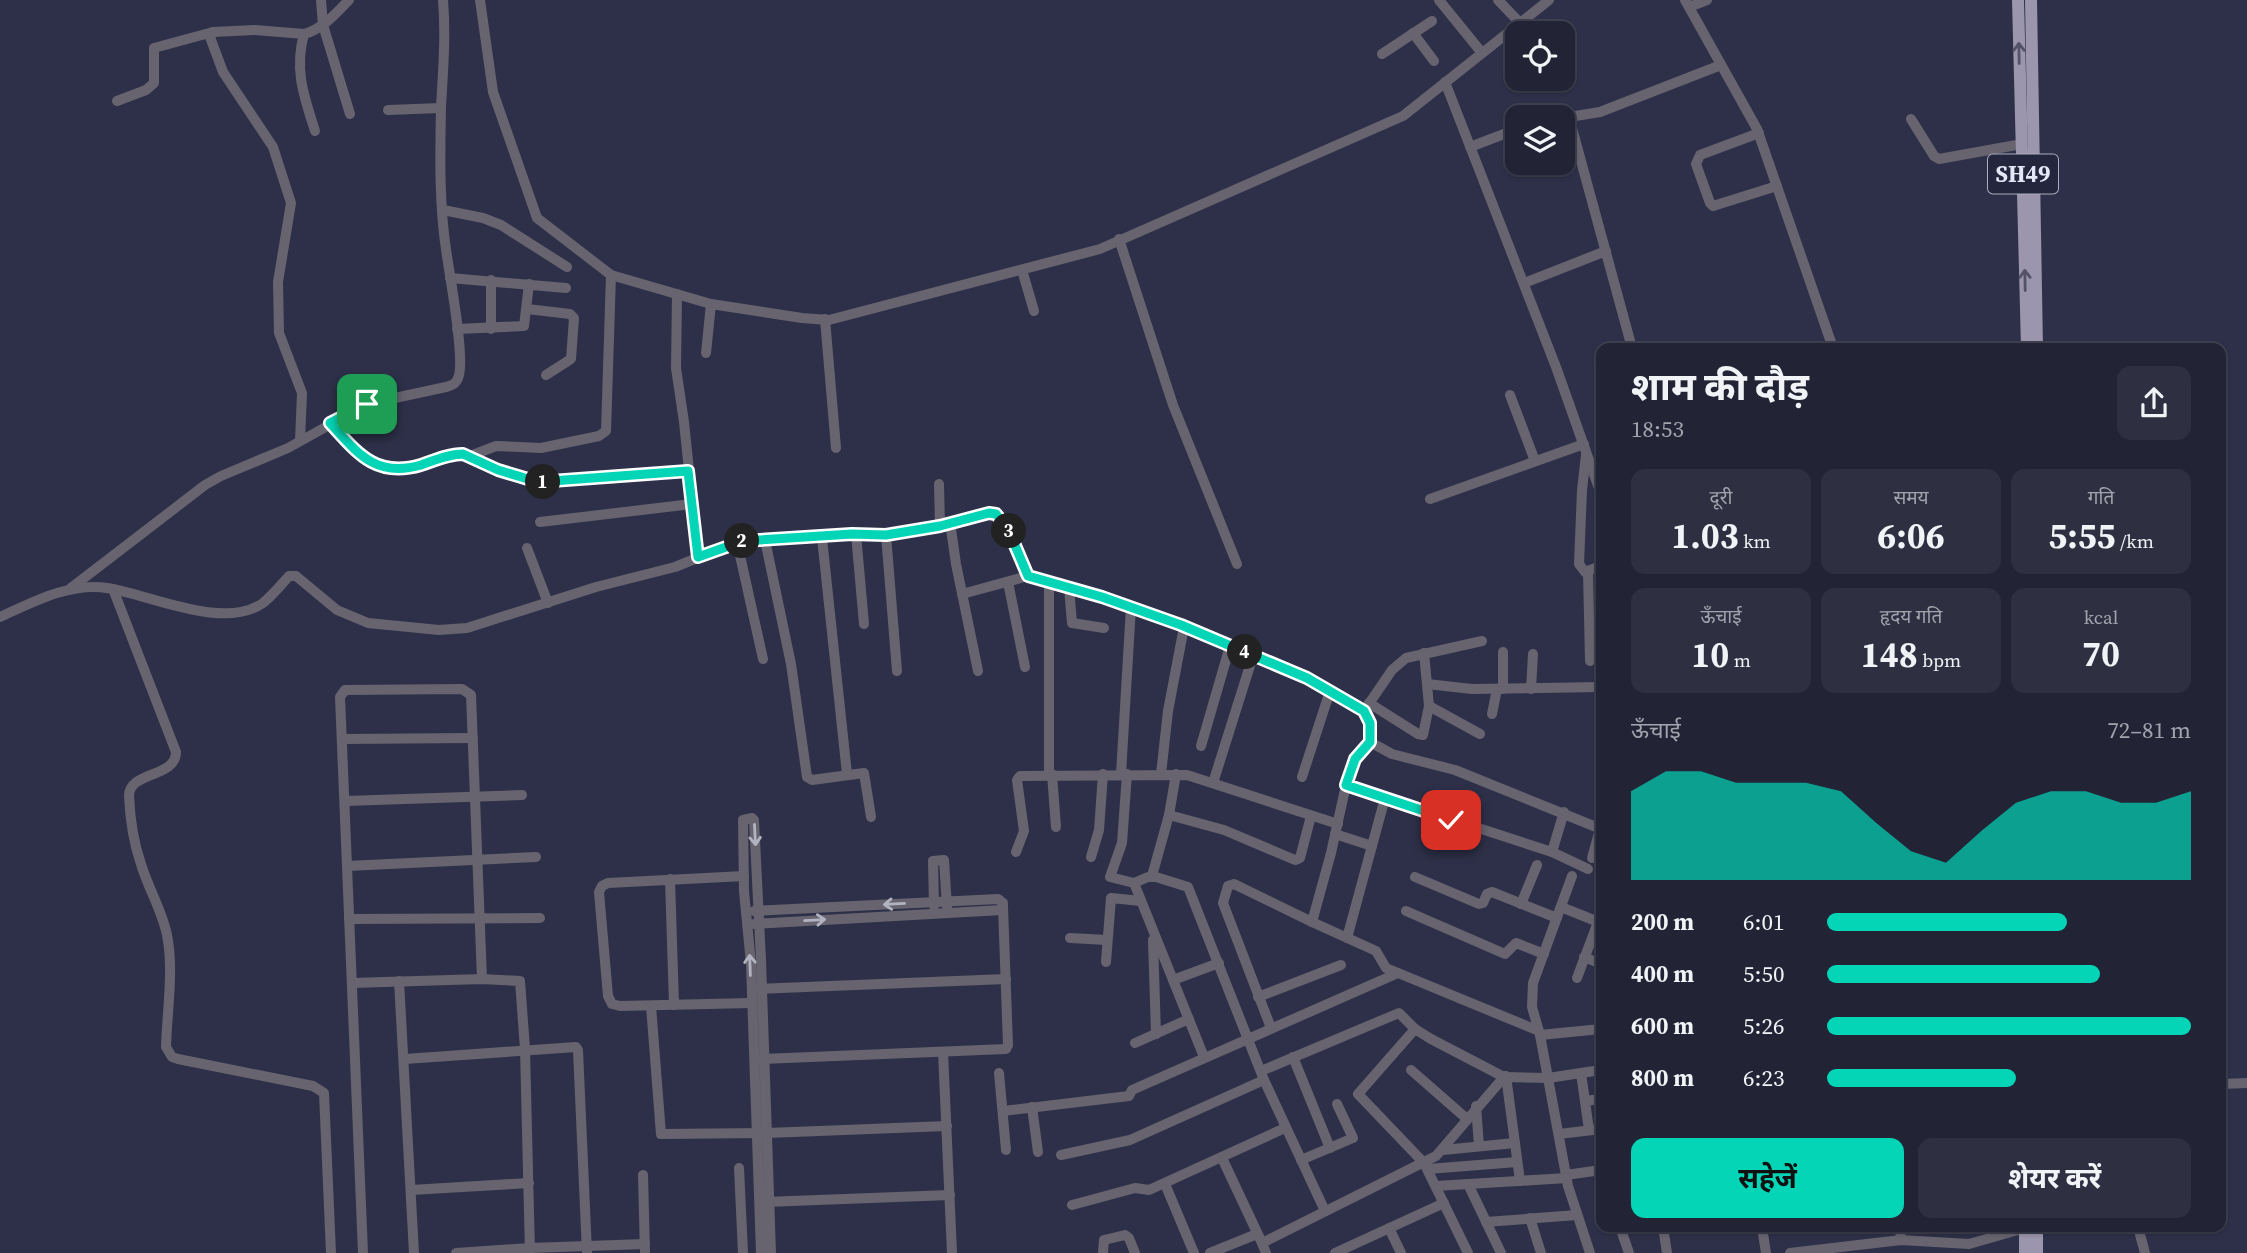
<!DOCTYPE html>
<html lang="hi">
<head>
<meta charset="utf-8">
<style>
  body { margin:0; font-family:"Source Serif 4","Noto Sans Devanagari",serif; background:#2e3042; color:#f1f3f6; height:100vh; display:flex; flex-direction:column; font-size:26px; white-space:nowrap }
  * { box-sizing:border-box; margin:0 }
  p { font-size:23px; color:#a2a4ad }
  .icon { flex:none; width:38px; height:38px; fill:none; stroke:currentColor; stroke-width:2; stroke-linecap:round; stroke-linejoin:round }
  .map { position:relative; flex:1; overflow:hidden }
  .panel { position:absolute; left:1596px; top:343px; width:630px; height:889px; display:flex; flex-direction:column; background:#222436; border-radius:14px; box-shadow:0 2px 5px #0004,0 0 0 2px #3f4151 }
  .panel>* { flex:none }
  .controls { position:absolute; left:1505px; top:21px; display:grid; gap:14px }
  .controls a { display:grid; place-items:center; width:70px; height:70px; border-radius:14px; background:#222436; box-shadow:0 2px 5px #0004,0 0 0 2px #3f4151; font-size:35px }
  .pin { position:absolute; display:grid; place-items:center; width:60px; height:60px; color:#fff; margin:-30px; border-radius:14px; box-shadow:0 4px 10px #0006 }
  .km { position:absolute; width:35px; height:35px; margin:-18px; border-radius:50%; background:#222; color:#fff; font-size:19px; line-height:35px; text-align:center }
  .round { display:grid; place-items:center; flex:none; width:74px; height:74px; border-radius:14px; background:#2e3042 }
  .summary { display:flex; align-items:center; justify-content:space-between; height:119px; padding:0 35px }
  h1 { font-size:38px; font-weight:700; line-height:52px }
  .stats { display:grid; grid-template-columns:repeat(3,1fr); gap:10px; height:119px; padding:7px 35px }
  .stats div { display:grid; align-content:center; border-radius:14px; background:#2e3042; text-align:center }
  .stats b { font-size:35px; font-weight:700 }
  .stats small { font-size:19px; font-weight:400 }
  .stats p { font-size:19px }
  .chart { height:196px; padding:14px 35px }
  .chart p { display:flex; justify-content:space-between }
  .chart svg { width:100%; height:126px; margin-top:7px; fill:#04d5b6; opacity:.7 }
  .cta { display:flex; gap:14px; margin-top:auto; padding:14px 35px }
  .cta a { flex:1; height:80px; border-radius:14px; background:#04d5b6; color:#111; font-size:28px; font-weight:700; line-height:80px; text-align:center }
  .cta a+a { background:#2e3042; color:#f1f3f6 }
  ul { padding:0 35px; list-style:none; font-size:23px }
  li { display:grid; grid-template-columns:112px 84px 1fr; align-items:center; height:52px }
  li i { height:18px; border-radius:9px; background:#04d5b6 }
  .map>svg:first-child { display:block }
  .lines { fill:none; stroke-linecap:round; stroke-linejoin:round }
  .minor { stroke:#676470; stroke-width:10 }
  .major { stroke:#9b95ad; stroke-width:12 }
  .oneway { stroke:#53526a }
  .oneway2 { stroke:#b2b3c0 }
  .route-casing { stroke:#fff; stroke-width:14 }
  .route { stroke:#04d5b6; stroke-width:9 }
  .labels { text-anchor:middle; stroke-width:6; stroke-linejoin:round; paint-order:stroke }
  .shield { fill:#23263d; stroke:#aaadbe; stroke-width:2 }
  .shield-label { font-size:23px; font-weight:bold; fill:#e4e7f6 }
</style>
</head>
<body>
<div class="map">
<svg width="2247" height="1253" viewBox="0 0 2247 1253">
  <rect width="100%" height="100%" fill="#2d3048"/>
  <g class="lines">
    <!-- minor -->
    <g class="minor">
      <path d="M321 0 323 25 350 114"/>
      <path d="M480 0 493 92 537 218 611 275 711 304 802 318 829 320 1100 249 1403 116 1549 0"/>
      <path d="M1439 0 1482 53"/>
      <path d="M1498 0 1520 23"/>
      <path d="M1685 0 1757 129 1833 348"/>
      <path d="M1689 7 1707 0"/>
      <path d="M1413 33 1434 61"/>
      <path d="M304 34C294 70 304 96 315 131"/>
      <path d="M1382 54 1432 21"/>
      <path d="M1445 82 1556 367 1601 494"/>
      <path d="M117 101 146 90 154 83V48L213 32"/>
      <path d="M388 110 441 108"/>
      <path d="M1569 117 1632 348"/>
      <path d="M1563 118 1600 112 1721 65"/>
      <path d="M1911 119 1934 156 1939 159 2022 144"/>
      <path d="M1759 133 1700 155 1696 164 1710 203 1713 206 1777 186"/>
      <path d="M1470 147 1517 129"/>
      <path d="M443 210 483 218 501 225 567 267"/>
      <path d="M1119 239 1173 405 1237 564"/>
      <path d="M1022 270 1034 311"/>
      <path d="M450 278 566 288"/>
      <path d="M1524 283 1606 251"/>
      <path d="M677 294 676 368 684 422 698 557"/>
      <path d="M527 309 570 314 574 318 571 359 546 375"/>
      <path d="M825 319 836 448"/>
      <path d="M457 329 524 326 529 284"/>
      <path d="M491 329V280"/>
      <path d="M706 353 711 304"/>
      <path d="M1510 395 1535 461"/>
      <path d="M330 423C358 454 376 478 421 465 435 461 449 454 463 454L498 470 538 482 688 471"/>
      <path d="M300 441 302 393 279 333 278 282 291 203 273 147 223 72 210 37 213 32 255 30 304 34C323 29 336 13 349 0"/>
      <path d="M1586 455 1582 490 1579 564 1585 572 1601 566"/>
      <path d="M470 456 496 446 541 448 599 436 606 431 611 275"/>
      <path d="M939 484 940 526"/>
      <path d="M1430 499 1584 444"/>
      <path d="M540 522 692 504"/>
      <path d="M950 522 956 564 978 671"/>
      <path d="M856 534 864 624"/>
      <path d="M886 535 897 671"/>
      <path d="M822 538 847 774"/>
      <path d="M765 540 791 664 807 777 812 780 864 773 871 817"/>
      <path d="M737 542 763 659"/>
      <path d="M527 548 548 603"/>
      <path d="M1588 572 1590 661"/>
      <path d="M1049 581V774"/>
      <path d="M1008 582 1025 667"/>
      <path d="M1069 587 1072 623 1104 628"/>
      <path d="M71 588 205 485 221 476 288 448 367 404 446 387C452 385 456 384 458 378 466 362 450 278 447 256 439 208 440 156 441 107 443 71 446 36 443 0"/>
      <path d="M113 589 176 752C176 778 129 771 129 796 130 818 134 844 141 864 148 888 162 910 167 935 174 970 167 1011 166 1047L172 1057 178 1059 313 1086 324 1093 331 1253"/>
      <path d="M962 594 1028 576"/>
      <path d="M0 617C33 602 70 582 107 588 149 594 223 631 263 603 272 596 281 585 289 576H296L337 610 368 623 439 630 467 628 596 587 675 567 737 542 852 534 886 535 940 526 989 513 996 514 1008 529 1028 576 1102 597 1181 625 1306 678 1364 711 1370 723V742L1392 754 1455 770 1601 829"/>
      <path d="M1427 684 1472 689 1601 687"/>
      <path d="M1503 689V652"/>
      <path d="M1531 689 1533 654"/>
      <path d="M1369 703 1418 734 1423 735 1429 706 1424 653"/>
      <path d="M1429 706 1480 734"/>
      <path d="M1364 711 1392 670 1406 658 1482 641"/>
      <path d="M1492 714 1497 689"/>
      <path d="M342 739 473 738"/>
      <path d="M1201 746 1230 646"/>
      <path d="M1052 774 1056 827"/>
      <path d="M1121 774 1131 607"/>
      <path d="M1127 774 1122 843 1110 877 1134 883 1148 877H1156L1188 887 1264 1080 1325 1211"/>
      <path d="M1161 774 1168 711 1184 627"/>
      <path d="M1302 777 1330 691"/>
      <path d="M1213 783 1253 656"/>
      <path d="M1346 785 1552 852 1588 869"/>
      <path d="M345 801 522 795"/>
      <path d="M1169 815 1224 830 1295 860 1300 858 1311 816"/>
      <path d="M1335 834 1372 846"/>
      <path d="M1016 852 1024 831 1017 780 1020 776 1187 775 1338 824"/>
      <path d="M1552 852 1564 812"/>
      <path d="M1091 857 1099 830 1103 774"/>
      <path d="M1592 858 1600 829"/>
      <path d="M347 866 536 857"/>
      <path d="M744 876 608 883 602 886 599 892 608 996 612 1004 620 1006 751 1003"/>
      <path d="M1152 876 1169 815 1176 774"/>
      <path d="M1572 876 1533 983 1532 1007 1540 1035 1568 1186 1590 1253"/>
      <path d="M1415 877 1479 904 1483 903 1487 894 1492 892 1557 918"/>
      <path d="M670 879 674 1005"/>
      <path d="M1134 883 1204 1057"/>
      <path d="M1521 904 1537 865"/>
      <path d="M934 906 933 861 944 860 947 907"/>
      <path d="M1561 907 1601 923"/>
      <path d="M754 911 998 899 1003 903V907L1008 1045 1006 1049 761 1059"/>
      <path d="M1406 911 1505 954 1516 943 1544 954"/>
      <path d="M349 919 540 918"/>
      <path d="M1312 922 1376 951 1386 968 1539 1031"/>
      <path d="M754 924 1002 910"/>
      <path d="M1070 938 1107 940"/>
      <path d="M1347 938 1385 798"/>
      <path d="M1153 940 1156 1034"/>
      <path d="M1584 957 1601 964"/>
      <path d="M1106 962 1111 898 1141 901"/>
      <path d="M1577 978 1598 922"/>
      <path d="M1173 980 1219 963"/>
      <path d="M399 981 414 1253"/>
      <path d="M352 983 482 979 520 981 525 1049 530 1253"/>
      <path d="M758 989 1006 979"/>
      <path d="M1258 997 1341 965"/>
      <path d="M651 1006 661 1134 767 1133 947 1126"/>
      <path d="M1271 1028 1223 903 1228 886 1234 884 1312 922 1331 853 1346 785 1355 759 1370 742"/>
      <path d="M1415 1029 1358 1094 1424 1163 1468 1253"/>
      <path d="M1540 1035 1601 1029"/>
      <path d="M1135 1043 1189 1019"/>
      <path d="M943 1052 952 1253"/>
      <path d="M1293 1057 1330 1148"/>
      <path d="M405 1059 576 1047 578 1050 587 1253"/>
      <path d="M1411 1070 1467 1119"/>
      <path d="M1261 1071 1399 1013 1415 1029 1431 1039 1504 1077"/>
      <path d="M999 1073 1006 1150"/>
      <path d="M1581 1073 1589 1130"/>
      <path d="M1506 1076 1520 1181"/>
      <path d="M2221 1084 2247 1083"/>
      <path d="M1585 1101 1601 1099"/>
      <path d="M1476 1106 1479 1146"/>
      <path d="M1032 1107 1038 1152"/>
      <path d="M1003 1111 1129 1096 1132 1090 1398 973"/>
      <path d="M1559 1134 1601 1129"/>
      <path d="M1443 1150 1515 1143"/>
      <path d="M1061 1155 1130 1140 1264 1080"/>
      <path d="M1222 1158 1262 1243"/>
      <path d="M1301 1160 1353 1138 1337 1104"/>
      <path d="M739 1168 743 1253"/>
      <path d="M1428 1169 1517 1162"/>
      <path d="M643 1175 645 1253"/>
      <path d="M1566 1175 1601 1170"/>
      <path d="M1165 1184 1194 1253"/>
      <path d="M1468 1184 1501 1253"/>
      <path d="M1436 1186 1567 1178"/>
      <path d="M411 1190 529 1183"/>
      <path d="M765 1202 950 1195"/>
      <path d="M1072 1205 1135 1188 1149 1190 1285 1128"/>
      <path d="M1530 1218 1541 1253"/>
      <path d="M1486 1222 1577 1215"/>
      <path d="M1620 1227 1629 1253"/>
      <path d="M1663 1227 1667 1253"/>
      <path d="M1762 1227 1766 1253"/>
      <path d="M1900 1227 1901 1240"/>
      <path d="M2138 1227 2145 1253"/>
      <path d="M1389 1228 1401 1253"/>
      <path d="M363 1253 340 697 345 690 462 689 471 695 482 979"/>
      <path d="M456 1253 530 1248 645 1244"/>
      <path d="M761 1253 751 964 744 891 743 820 752 818 754 820 761 960 771 1253"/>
      <path d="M1103 1253 1104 1240 1125 1235 1129 1238 1135 1253"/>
      <path d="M1210 1253 1257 1234"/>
      <path d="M1266 1253 1262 1243 1436 1156 1504 1077 1548 1078 1601 1070"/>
      <path d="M1335 1253 1444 1203"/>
      <path d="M1790 1253 1901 1240 1969 1244 2025 1228"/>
    </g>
    <!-- major -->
    <g class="major">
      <path d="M2018 0 2027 348"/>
      <path d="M2031 0 2037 348"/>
      <path d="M2025 1253V1227"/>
      <path d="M2037 1253V1227"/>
    </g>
  </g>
  <!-- one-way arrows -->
  <defs><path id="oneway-shaft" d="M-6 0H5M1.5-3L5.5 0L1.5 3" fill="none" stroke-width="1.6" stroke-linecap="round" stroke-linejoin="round" transform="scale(1.75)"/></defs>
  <g class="oneway">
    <use href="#oneway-shaft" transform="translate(2019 53) rotate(-91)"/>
    <use href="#oneway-shaft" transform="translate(2025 280) rotate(-91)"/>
  </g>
  <g class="oneway2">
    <use href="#oneway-shaft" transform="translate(755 835) rotate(87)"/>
    <use href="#oneway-shaft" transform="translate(894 904) rotate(177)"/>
    <use href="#oneway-shaft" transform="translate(815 920) rotate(-3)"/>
    <use href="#oneway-shaft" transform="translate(750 965) rotate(-92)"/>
  </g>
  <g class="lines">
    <!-- route casing -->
    <g class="route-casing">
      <path id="route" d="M367 404 330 423C358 454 376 478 421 465 435 460 449 454 463 454L498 470 538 482 688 471 698 557 743 541 852 534 886 535 940 526 989 513 996 514 1008 529 1028 576 1102 597 1181 625 1307 678 1364 711 1370 723V742L1355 759 1346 785 1451 820"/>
    </g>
    <!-- route -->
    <use href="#route" class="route"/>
  </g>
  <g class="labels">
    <!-- shield labels -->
    <rect class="shield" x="1988" y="154.5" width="70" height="39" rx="5"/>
    <g class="shield-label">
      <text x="2023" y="182">SH49</text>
    </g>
  </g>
</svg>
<div class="controls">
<a><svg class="icon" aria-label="locate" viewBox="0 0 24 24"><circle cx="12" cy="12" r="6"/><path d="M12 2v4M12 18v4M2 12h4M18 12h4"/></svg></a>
<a><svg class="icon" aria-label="layers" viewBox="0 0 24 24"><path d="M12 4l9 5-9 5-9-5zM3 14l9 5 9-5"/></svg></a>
</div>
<div class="pin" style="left:367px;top:404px;background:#1e9e55"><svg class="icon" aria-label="arrive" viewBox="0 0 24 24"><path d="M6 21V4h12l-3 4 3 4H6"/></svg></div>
<div class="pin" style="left:1451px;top:820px;background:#d93025"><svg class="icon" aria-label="check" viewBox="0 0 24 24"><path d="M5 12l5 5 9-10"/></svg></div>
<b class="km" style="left:543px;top:482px">1</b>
<b class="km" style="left:742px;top:541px">2</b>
<b class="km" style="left:1009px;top:531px">3</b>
<b class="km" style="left:1245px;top:652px">4</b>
<section class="panel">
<div class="summary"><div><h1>शाम की दौड़</h1><p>18:53</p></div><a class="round"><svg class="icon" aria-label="share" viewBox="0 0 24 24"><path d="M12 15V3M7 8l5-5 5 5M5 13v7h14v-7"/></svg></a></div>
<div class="stats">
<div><p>दूरी</p><b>1.03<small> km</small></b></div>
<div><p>समय</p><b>6:06</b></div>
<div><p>गति</p><b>5:55<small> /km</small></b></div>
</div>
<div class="stats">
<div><p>ऊँचाई</p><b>10<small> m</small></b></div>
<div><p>हृदय गति</p><b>148<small> bpm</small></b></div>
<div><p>kcal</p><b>70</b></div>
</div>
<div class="chart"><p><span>ऊँचाई</span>72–81 m</p>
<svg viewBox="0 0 160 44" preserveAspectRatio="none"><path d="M0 44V13L10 6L20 6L30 10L40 10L50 10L60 13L70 24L80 34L90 38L100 27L110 17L120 13L130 13L140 17L150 17L160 13V44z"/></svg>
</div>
<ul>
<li><b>200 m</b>6:01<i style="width:66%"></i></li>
<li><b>400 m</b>5:50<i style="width:75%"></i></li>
<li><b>600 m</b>5:26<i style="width:100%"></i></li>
<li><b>800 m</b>6:23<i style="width:52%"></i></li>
</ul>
<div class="cta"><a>सहेजें</a><a>शेयर करें</a></div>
</section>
</div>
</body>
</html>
